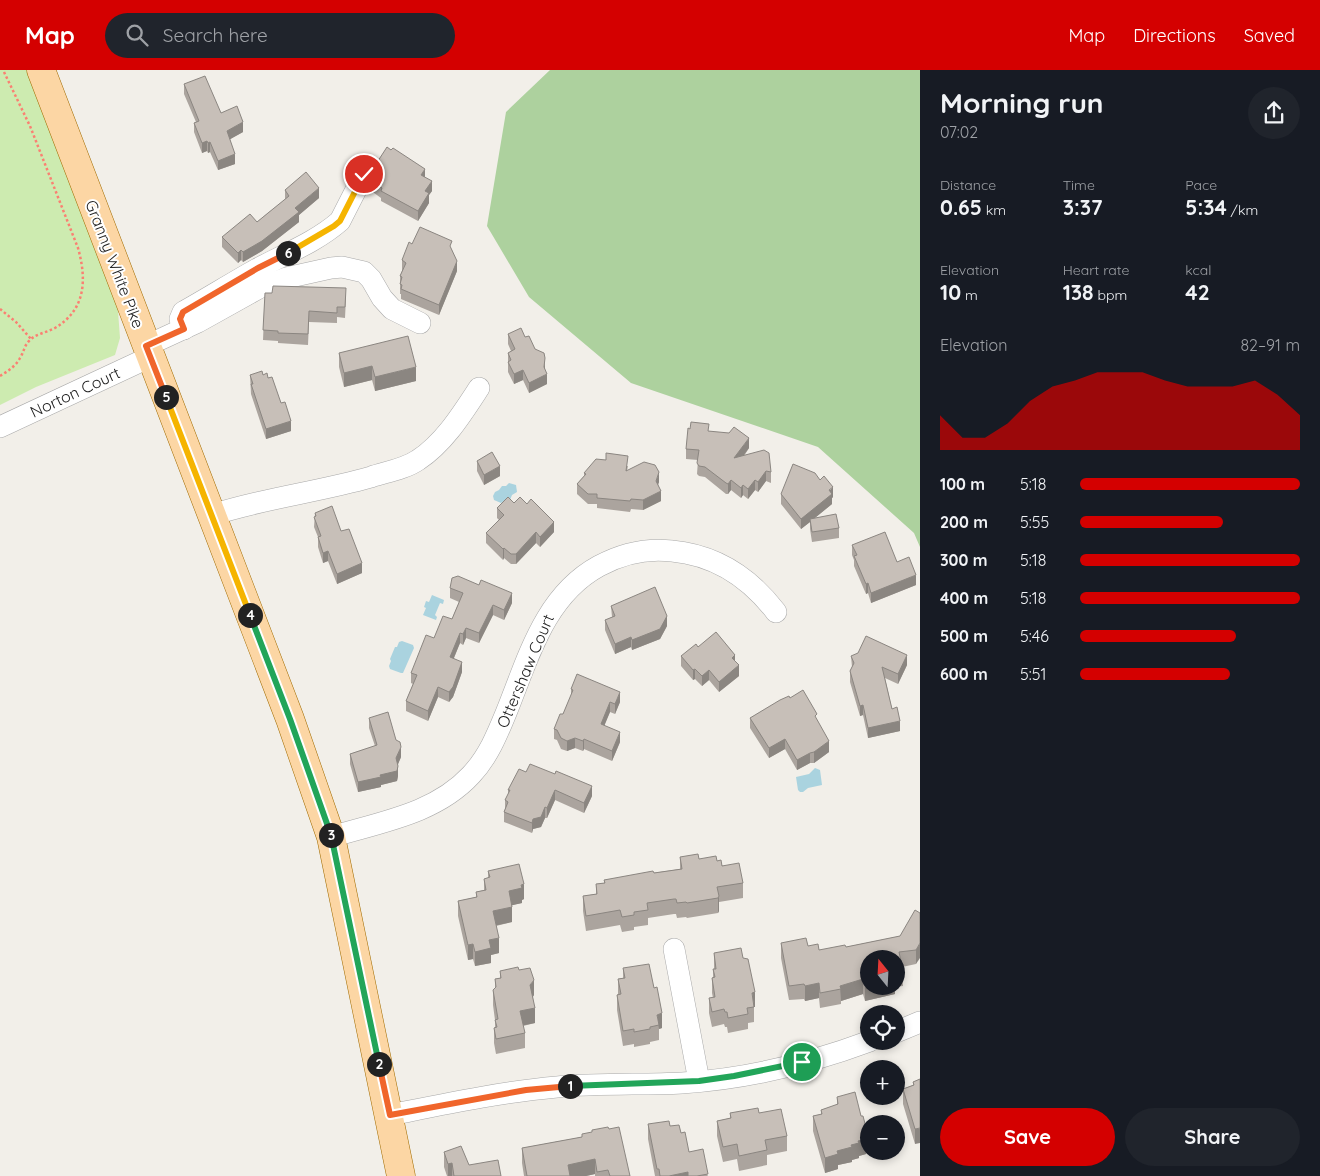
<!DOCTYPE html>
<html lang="en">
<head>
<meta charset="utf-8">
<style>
  body { margin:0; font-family:Quicksand,sans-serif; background:#20242c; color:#f1f3f6; height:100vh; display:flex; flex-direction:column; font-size:19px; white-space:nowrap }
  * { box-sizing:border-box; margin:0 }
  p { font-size:16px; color:#9ea1a6 }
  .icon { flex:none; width:28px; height:28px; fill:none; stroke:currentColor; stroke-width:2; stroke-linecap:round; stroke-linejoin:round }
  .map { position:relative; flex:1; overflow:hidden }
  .drawer { display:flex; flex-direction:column; background:#171b24; width:400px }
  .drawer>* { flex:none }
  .needle { width:32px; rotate:342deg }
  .controls { position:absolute; left:860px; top:880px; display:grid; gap:10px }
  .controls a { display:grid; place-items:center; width:45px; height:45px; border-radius:50%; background:#171b24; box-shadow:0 2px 8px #0003; font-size:25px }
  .pin { position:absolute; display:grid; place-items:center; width:42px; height:42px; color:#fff; margin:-21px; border:2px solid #fff; border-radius:50%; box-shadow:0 1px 5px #0007 }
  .km { position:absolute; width:25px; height:25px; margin:-12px; border-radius:50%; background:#222; color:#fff; font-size:14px; line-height:25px; text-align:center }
  .round { display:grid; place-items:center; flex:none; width:52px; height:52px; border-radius:26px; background:#20242c }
  .headline { display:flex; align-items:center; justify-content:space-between; height:85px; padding:0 20px }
  h1 { font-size:28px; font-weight:800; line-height:38px }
  .stats { display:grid; grid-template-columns:repeat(3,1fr); gap:8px; height:85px; padding:5px 20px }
  .stats div { display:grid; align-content:center }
  .stats b { font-size:21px; font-weight:800 }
  .stats small { font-size:14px; font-weight:400 }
  .stats p { font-size:14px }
  .chart { height:140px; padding:10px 20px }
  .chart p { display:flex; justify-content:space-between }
  .chart svg { width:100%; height:90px; margin-top:5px; fill:#d40000; opacity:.7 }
  .action { display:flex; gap:10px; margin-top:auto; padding:10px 20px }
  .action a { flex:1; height:58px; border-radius:30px; background:#d40000; color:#fff; font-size:20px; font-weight:800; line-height:58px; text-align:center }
  .action a+a { background:#20242c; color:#f1f3f6 }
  ul { padding:0 20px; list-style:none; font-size:16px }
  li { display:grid; grid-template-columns:80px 60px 1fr; align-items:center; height:38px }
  li i { height:12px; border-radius:6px; background:#d40000 }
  header { display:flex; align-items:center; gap:30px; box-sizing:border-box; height:70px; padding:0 25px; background:#d40000; color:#fff }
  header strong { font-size:24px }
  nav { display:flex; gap:28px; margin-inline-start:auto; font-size:18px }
  .search { width:350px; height:45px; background:#20242c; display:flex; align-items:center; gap:12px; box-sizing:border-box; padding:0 18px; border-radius:28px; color:#9ea1a6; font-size:19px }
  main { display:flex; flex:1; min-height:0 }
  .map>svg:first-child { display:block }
  .grass { fill:#cdebb0 }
  .forest { fill:#add19e }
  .water { fill:#aad3df }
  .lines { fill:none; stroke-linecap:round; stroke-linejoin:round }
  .minor-casing { stroke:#a9a9a9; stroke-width:22 }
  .major-casing { stroke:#a06b00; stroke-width:29 }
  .path { stroke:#fa8072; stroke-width:2.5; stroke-dasharray:2.5 2.5; stroke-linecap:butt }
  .minor { stroke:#fff; stroke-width:21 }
  .major { stroke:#fcd6a4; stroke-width:28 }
  .wall { fill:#aba49e; fill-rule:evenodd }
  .shaded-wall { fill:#8b8681 }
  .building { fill:#c7bfb8; stroke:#8b8681 }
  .split-1-casing { stroke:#fff; stroke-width:10 }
  .split-2-casing { stroke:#fff; stroke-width:10 }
  .split-3-casing { stroke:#fff; stroke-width:10 }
  .split-4-casing { stroke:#fff; stroke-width:10 }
  .split-5-casing { stroke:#fff; stroke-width:10 }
  .split-6-casing { stroke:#fff; stroke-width:10 }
  .split-7-casing { stroke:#fff; stroke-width:10 }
  .split-1 { stroke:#22a559; stroke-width:6 }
  .split-2 { stroke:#f0652b; stroke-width:6 }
  .split-3 { stroke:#22a559; stroke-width:6 }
  .split-4 { stroke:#22a559; stroke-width:6 }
  .split-5 { stroke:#f5b400; stroke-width:6 }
  .split-6 { stroke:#f0652b; stroke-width:6 }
  .split-7 { stroke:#f5b400; stroke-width:6 }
  .labels { text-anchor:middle; stroke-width:4; stroke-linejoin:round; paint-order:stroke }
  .street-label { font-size:16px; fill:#222; stroke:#fff }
</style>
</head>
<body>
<header>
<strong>Map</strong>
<div class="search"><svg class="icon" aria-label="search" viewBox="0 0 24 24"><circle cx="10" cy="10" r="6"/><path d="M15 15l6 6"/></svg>Search here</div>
<nav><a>Map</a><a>Directions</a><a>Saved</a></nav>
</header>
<main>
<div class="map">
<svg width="920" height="1106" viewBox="0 0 920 1106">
  <rect width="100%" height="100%" fill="#f2efe9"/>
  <!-- grass -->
  <path class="grass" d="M0 0H29L117 228 120 268 115 285 36 317 0 335Z"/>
  <!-- forest -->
  <path class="forest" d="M550 0H920V477L914 463 818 377 631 313 529 227 487 156 506 42Z"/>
  <!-- water -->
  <g class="water">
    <path d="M509 413 516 415 517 422 512 425 510 430H505L501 433 494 430 493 426 495 422 499 420 502 416H506Z"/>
    <path d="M432 525 444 530 443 534 440 533 435 545 437 547 436 550 423 545 426 538 424 537 426 531 429 532Z"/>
    <path d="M402 571 413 575 414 578 403 603H401L390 599 389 596 391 591 390 589 395 577H397L399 572Z"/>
    <path d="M815 698 820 700 822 715 808 718 803 722H800L798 720 796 707 809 704Z"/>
  </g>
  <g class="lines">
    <!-- minor casing -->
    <g class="minor-casing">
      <g id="minor">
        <path d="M184 259 180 249 183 242C208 228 232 213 257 199 285 184 316 172 340 151L364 104"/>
        <path d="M146 276 198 252 259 218 286 208 331 198 342 197 364 202 371 209 382 228 392 239 420 253"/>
        <path d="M0 357 150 287"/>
        <path d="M212 445C264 428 319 422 371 407 386 402 405 399 418 390 444 373 462 344 479 318"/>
        <path d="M331 767C380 752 435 744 471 705 488 687 497 665 506 643 528 589 544 526 599 496 621 484 647 478 672 481 715 485 750 508 776 542"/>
        <path d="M674 879 699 1011"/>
        <path d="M896 962 920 952"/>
        <path d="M390 1045C445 1034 501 1022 557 1017 599 1013 641 1015 682 1013 745 1009 811 993 870 971"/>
      </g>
    </g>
    <!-- major casing -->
    <g class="major-casing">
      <path id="major" d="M41 0 290 649 331 767 401 1106"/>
    </g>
    <!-- path -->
    <g class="path">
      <path d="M0 239 16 252 31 269"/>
      <path d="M0 306C8 301 16 296 20 288 24 282 24 276 29 271 35 264 45 263 53 259 86 241 87 210 78 178L30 56 3 0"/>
    </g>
    <!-- minor -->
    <use href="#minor" class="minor"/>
    <!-- major -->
    <use href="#major" class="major"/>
  </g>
  <!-- wall -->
  <g class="wall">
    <path d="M184 14 221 43 243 62 230 69 235 94 218 100 210 82 208 83 207 81 202 83 194 62V53L196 52 184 24Z"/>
    <path d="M425 107 432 121 429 125V133L418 151 381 131V128L370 120V110Z"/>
    <path d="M285 120 319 128 299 145V152L262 181 243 192 241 190 238 193 222 177V167L257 152 268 143 285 130Z"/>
    <path d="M412 174 452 180 457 201 439 245 401 229V224H400V206L402 201V190Z"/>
    <path d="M265 223 346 228 345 248 337 247V253L309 252 308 275 278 273V271L263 270Z"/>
    <path d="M508 264 525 267 535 279 545 298V300L547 314 529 323 523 310 514 314 508 302V283L511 281 508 274Z"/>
    <path d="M339 283 416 311 375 321 372 310 344 317 339 297Z"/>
    <path d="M250 305H263L268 308 291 361 266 369 251 324Z"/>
    <path d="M709 361 749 378 744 386 771 402V413L766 411 758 422 755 420 748 429 743 425 741 428 731 420 728 424H726L705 407 699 406 697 404 698 390 686 389V379Z"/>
    <path d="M477 391 500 406 484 415 477 401Z"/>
    <path d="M628 396 627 401 659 412 658 414 661 431 643 440 631 439 630 442 597 438V434H588L577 424V414L584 406V403Z"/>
    <path d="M820 410 833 427 832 428V434L815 448 839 458V468L812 472 810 459V452L801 459 781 434V424Z"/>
    <path d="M514 433 554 462 540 477 536 473 516 494H511L504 488 503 490 486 473V463L499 450 497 448V438Z"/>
    <path d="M315 443 341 461 362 503 337 514 328 491 323 493 318 477V467L314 457Z"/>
    <path d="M852 475 897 492 916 515 871 533 868 523 866 524 854 496V490L852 485Z"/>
    <path d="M450 518 512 533 504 550 493 545 479 573 466 568 463 575 460 573 454 588 462 602 453 627 449 632 438 627 428 651 406 641V631L413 614 411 613V603L434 568 452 549 459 532 450 528Z"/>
    <path d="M611 536 667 556 660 569 632 580 631 577 615 584 605 560V550L612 547Z"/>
    <path d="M698 577 735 592 739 606 719 622 709 610 702 616 695 609 693 610 681 596V586Z"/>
    <path d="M851 586 907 595 898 614 885 608 892 639 900 661 868 668 863 645 860 646 850 612V601L852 597Z"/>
    <path d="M571 619 620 632 615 644 610 642 604 655 620 672 612 691 584 679 583 681 575 678 567 681 561 679 557 670 554 669V659L563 644 571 626Z"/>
    <path d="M790 628 817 650 829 682 814 693H810L797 700 785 679 769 688 750 658V648Z"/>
    <path d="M369 648 401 687 398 694V706L397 711 381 715V717L358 722 350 694V684L375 676 369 658Z"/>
    <path d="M526 702 592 726 584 743 555 730 547 748H545L541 757 533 759 532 763 504 752V742L505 739V730L508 725V720Z"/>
    <path d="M680 787 717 791 743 813V828L719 832V841L718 843 687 848 686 847 677 848 676 844H674L648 848V855L634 857V860L622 862 620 855 586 861 583 841V826L596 824V814L604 813V810L680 799Z"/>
    <path d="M488 801 524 829 522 830V833L512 835V852L496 856 499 883 491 885V893L475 896 473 889 468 890 458 846V831L476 827V822L484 820V809L488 808Z"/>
    <path d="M920 843 916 894 902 897 903 916 895 917V924L865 931 863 924 841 931V934L820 938 819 928 805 931 804 929 789 930 781 888V873L808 876 819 880 846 877 900 866ZM896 889V916H869Z"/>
    <path d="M714 883 743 888 755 937H754V952L748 953V959L728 963 727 957H725L724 954 712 957 709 943V928H713L712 923V908L713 907V899H714Z"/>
    <path d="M623 898 662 958 659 959V970L650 972V974L634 977V974L623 976 617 940V925L618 924V909L623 908Z"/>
    <path d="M519 900 534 925 533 927 535 953 523 956 525 963V978L496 984 494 973V958L495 957V950L493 935V920L495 919V909L500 908V901Z"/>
    <path d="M920 1009 915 1074 903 1034V1019L913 1015V1012Z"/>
    <path d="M837 1027 868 1080H866V1084L859 1086V1088L852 1090V1092L838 1095V1099L825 1103 813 1061V1046L821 1044V1040L837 1035Z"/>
    <path d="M730 1043H759L787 1066V1081L767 1085V1095L739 1101 737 1089 723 1092 717 1066V1051L730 1048Z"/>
    <path d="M648 1054 670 1056 681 1063 689 1082 708 1106H655L648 1069Z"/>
    <path d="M582 1064 630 1106H595V1104L586 1106H524L522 1093V1078L582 1067Z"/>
    <path d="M444 1082 469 1095 501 1106H447L444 1097Z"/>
  </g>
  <!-- shaded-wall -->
  <g class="shaded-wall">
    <path d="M243 52V62L227 71V61Z"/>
    <path d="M207 71V81L202 83V73Z"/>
    <path d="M210 72V82L208 83V73Z"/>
    <path d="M235 84V94L218 100V91Z"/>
    <path d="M425 99V109L421 105Z"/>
    <path d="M432 111V121L429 125V133L418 151V141L425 121Z"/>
    <path d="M319 118V128L299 145V152L262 181 243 192V182L295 138Z"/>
    <path d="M241 180V190L238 193V183Z"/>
    <path d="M457 191V201L439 245V235Z"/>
    <path d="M545 288V298L544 306 547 304V314L529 323V313L544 297Z"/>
    <path d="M372 296V310L344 317V303Z"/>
    <path d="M416 297V311L375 321V307Z"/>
    <path d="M523 300V310L514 314V304Z"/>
    <path d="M291 351V361L266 369V359Z"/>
    <path d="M749 368V378L734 398V388Z"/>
    <path d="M500 396V406L484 415V405Z"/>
    <path d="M766 401V411L758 422V412Z"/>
    <path d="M659 402V412L656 421V411Z"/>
    <path d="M731 410V420L728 424V414Z"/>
    <path d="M755 410V420L748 429V419Z"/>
    <path d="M743 415V425L741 428V418Z"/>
    <path d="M833 417V427L832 428V434L811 451 810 449V452L801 459V449Z"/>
    <path d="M661 421V431L643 440V430Z"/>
    <path d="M554 452V462L540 477V467Z"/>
    <path d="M536 462V473L516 494V484Z"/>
    <path d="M504 478V488L503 490V479Z"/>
    <path d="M328 481V491L323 493V483Z"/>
    <path d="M362 493V503L337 514V504Z"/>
    <path d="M916 505V515L871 533V523Z"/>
    <path d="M868 513V523L866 524V514Z"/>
    <path d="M512 523V533L504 550V540Z"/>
    <path d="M493 535V545L479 573V563Z"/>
    <path d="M667 546V556L660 569 632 580V570Z"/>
    <path d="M466 558V568L463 575V564Z"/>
    <path d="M460 563V573L450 597V587Z"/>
    <path d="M631 567V577L615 584V574Z"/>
    <path d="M735 585V595L732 588Z"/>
    <path d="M907 585V595L898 614V604Z"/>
    <path d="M462 592V602L453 627 449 632V622Z"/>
    <path d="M739 595V606L719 622V612Z"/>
    <path d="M695 599V609L693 610V600Z"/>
    <path d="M709 600V610L702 616V606Z"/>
    <path d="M438 617V627L428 651V641Z"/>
    <path d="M620 622V632L615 644V634Z"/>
    <path d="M610 632V642L601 664V654Z"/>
    <path d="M863 635V645L860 646V636Z"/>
    <path d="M900 651V661L868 668V658Z"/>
    <path d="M620 662V672L612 691V681Z"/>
    <path d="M575 668V678L567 681V671Z"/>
    <path d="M584 669V679L583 681V671Z"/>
    <path d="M785 669V679L769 688V678Z"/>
    <path d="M829 671V682L814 693V682Z"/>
    <path d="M401 677V687L396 699V688Z"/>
    <path d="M810 683V693L797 700V690Z"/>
    <path d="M398 696V706L397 711 381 715V717L358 722V712L380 705Z"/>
    <path d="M592 716V726L584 743V733Z"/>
    <path d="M555 720V730L547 748V738Z"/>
    <path d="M545 737V748L541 757 533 759 532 763V753L533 749Z"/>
    <path d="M524 814V829L522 830V833L509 836V821Z"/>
    <path d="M719 826V841L718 843V828Z"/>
    <path d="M512 837V852L493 856V841Z"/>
    <path d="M499 868V883L491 885V893L475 896V882L489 870Z"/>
    <path d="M920 873V888L916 894V880Z"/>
    <path d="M473 874V889L468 890V875Z"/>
    <path d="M863 909V924L841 931 840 916Z"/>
    <path d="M534 910V925L530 930V915Z"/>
    <path d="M819 913V928L805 931V916Z"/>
    <path d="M869 915V916H895V924L865 931V916Z"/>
    <path d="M755 922V937H754L752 923Z"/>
    <path d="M535 938V953L520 956V941Z"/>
    <path d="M662 943V958L659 959 657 945Z"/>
    <path d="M920 1058V1073L915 1074V1059Z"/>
    <path d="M868 1065V1080H866V1084L859 1086V1088L852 1090V1092L838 1095V1099L825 1103V1088L837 1081 851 1075 865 1066Z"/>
    <path d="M595 1089V1104L586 1106H568V1095Z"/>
    <path d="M452 1093V1106H448V1094Z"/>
    <path d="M688 1102V1106H669Z"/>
  </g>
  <!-- building -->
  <g class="building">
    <path d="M205 6 221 43 237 36 243 52 227 61 235 84 218 91 210 72 208 73 207 71 202 73 194 53 199 51 184 14Z"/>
    <path d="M387 77 391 80 393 78 425 99 421 105 432 111 425 121 429 123 418 141 381 121 382 118 370 110 376 94Z"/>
    <path d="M306 102 319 118 295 138 299 142 262 171 243 182 241 180 238 183 222 167 250 144 257 152 268 143 289 126 285 120Z"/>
    <path d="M420 157 452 171 450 176 457 191 439 235 401 219 402 215 400 214 402 207 400 206 406 193 402 190 409 172 412 174Z"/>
    <path d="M273 216 346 218 345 237H337V243L309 241 308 264 278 263V261L263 260 265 223H272Z"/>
    <path d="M521 258 525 267 529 266 535 279 544 283 545 288 544 297 547 304 529 313 523 300 514 304 508 292 511 290 508 283 515 279 508 264Z"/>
    <path d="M408 266 416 297 375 307 372 296 344 303 339 283Z"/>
    <path d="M262 301 263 305 267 303 268 308 272 307 281 333 285 332 291 351 266 359 251 314H253L250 305Z"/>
    <path d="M691 352 709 354 708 361 729 363 734 357 749 368 734 388 764 380 769 383 771 402 766 401 758 412 755 410 748 419 743 415 741 418 731 410 728 414 726 413 705 397 699 396 697 393 699 380 686 379 688 358 690 359Z"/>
    <path d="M492 382 500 396 484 405 477 391Z"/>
    <path d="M606 383 628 386 626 401 644 392 655 395 659 402 656 411 661 421 643 430 631 429 630 431 597 428V424H588L577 414 586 404 584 403 596 389 606 390Z"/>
    <path d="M793 394 815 403 820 410 824 406 833 417 829 420 832 424 801 449 781 424Z"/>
    <path d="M508 427 514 433 520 427 527 434 531 429 554 452 540 467 536 462 516 484H511L504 478 503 479 486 463 504 445 497 438Z"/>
    <path d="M332 436 341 461 349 459 362 493 337 504 328 481 323 483 318 467 321 466 314 447 316 446 315 443Z"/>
    <path d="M836 444 839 458 812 462 810 449Z"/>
    <path d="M885 462 897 492 909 487 916 505 871 523 868 513 866 514 854 486 857 485 852 475Z"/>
    <path d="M458 506 479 515 481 510 512 523 504 540 493 535 479 563 466 558 463 564 460 563 450 587 462 592 453 617 449 622 438 617 428 641 406 631 417 605 411 603 426 565 434 568 443 546 452 549 463 523 450 518 452 508Z"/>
    <path d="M655 517 667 546 660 559 632 570 631 567 615 574 605 550 615 546 611 536Z"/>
    <path d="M716 562 735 585 732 588 739 595 719 612 709 600 702 606 695 599 693 600 681 586 696 574 698 577Z"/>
    <path d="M866 566 907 585 898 604 882 597 892 639 897 637 900 651 868 658 863 635 860 636 850 601 854 593 851 586 858 583Z"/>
    <path d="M577 604 620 622 615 634 610 632 601 654 620 662 612 681 584 669 583 671 575 668 567 671 561 668 557 660 554 659 560 644H563L573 620 571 619Z"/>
    <path d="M803 620 817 644 815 646 829 671 814 682 810 683 797 690 785 669 769 678 750 648 780 630 789 626 790 628Z"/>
    <path d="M388 642 396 670 400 672 401 677 396 688 398 696 397 701 380 705 381 707 358 712 350 684 377 675 369 648Z"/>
    <path d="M530 694 555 704 556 701 592 716 584 733 555 720 547 738 545 737 541 747 533 749 532 753 504 742 508 732 505 730 510 720H508L519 699 526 702Z"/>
    <path d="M698 784 699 789 716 786 717 791 721 790 722 796 739 793 743 813 717 817 719 826 718 828 687 833 686 832 677 833 676 829H674L647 833 648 840 634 842V845L622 847 620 840 586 846 583 826 597 824 596 814 605 813 604 810 653 801 654 803 682 799 680 787Z"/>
    <path d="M519 794 524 814 521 815 522 818 509 821 512 837 493 841 499 868 489 870 491 878 475 882 473 874 468 875 458 831 477 827 476 822 486 820 484 809 490 807 488 801Z"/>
    <path d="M915 840 920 843V873L916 880 899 882 903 901 896 902V889H869V915L865 916 863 909 840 916 841 919 820 923 819 913 805 916 804 914 789 916 781 873 806 868 808 876 818 874 819 880 845 875 846 877 900 866Z"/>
    <path d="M741 878 743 888 748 889 755 922 752 923 754 937 747 938 748 944 728 948 727 942H725L724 939 712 942 709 928 715 927 712 908 715 907 713 899H716L714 883Z"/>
    <path d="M649 894 654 918 657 917 662 943 657 945 659 955 650 957V959L634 962V959L623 961 617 925 621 924 618 909 625 908 623 898Z"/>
    <path d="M518 897 519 900 530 898 534 910 530 915 535 938 520 941 525 963 496 969 494 958 497 957 495 950 498 949 493 920 496 917 495 909 501 908 500 901Z"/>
    <path d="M920 1009V1058L915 1059 903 1019 914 1015 913 1012Z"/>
    <path d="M855 1022 861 1046H863L868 1065 865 1066 866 1069 858 1071 859 1073 851 1075 852 1077 837 1081 838 1084 825 1088 813 1046 822 1044 821 1040 838 1034 837 1027Z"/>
    <path d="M758 1038 759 1043 781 1039 787 1066 765 1070 767 1080 739 1086 737 1074 723 1077 717 1051 731 1048 730 1043Z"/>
    <path d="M669 1051 670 1056 679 1055 681 1063 685 1062 689 1082 703 1079 708 1104 697 1106H688V1102L669 1106H660L659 1099H657L648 1054Z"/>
    <path d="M608 1057 609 1059 619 1057 630 1106H610L608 1100 597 1102 595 1089 568 1095 570 1106H527L522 1078 582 1067V1064L592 1062V1060Z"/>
    <path d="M461 1076 469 1095 498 1090 501 1106H454L452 1093 448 1094 444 1082Z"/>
  </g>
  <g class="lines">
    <!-- split-1 casing -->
    <g class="split-1-casing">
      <path id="split-1" d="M570 1016 699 1011 734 1006 802 992"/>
    </g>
    <!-- split-2 casing -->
    <g class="split-2-casing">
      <path id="split-2" d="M379 994 390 1045 526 1020 570 1016"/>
    </g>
    <!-- split-3 casing -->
    <g class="split-3-casing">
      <path id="split-3" d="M331 765 379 994"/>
    </g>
    <!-- split-4 casing -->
    <g class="split-4-casing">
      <path id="split-4" d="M250 545 290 649 331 765"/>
    </g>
    <!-- split-5 casing -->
    <g class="split-5-casing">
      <path id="split-5" d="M166 327 250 545"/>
    </g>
    <!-- split-6 casing -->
    <g class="split-6-casing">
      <path id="split-6" d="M166 327 146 276 184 259 180 249 183 242 258 198 288 183"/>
    </g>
    <!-- split-7 casing -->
    <g class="split-7-casing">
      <path id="split-7" d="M288 183 334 156 340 151 364 104"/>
    </g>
    <!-- split-1 -->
    <use href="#split-1" class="split-1"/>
    <!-- split-2 -->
    <use href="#split-2" class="split-2"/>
    <!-- split-3 -->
    <use href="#split-3" class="split-3"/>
    <!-- split-4 -->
    <use href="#split-4" class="split-4"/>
    <!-- split-5 -->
    <use href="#split-5" class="split-5"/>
    <!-- split-6 -->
    <use href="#split-6" class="split-6"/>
    <!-- split-7 -->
    <use href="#split-7" class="split-7"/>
  </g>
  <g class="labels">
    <!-- street labels -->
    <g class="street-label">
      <text transform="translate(115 194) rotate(69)" y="6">Granny White Pike</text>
      <text transform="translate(75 322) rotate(-25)" y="6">Norton Court</text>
      <text transform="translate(525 601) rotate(-67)" y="6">Ottershaw Court</text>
    </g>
  </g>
</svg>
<div class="controls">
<a><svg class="needle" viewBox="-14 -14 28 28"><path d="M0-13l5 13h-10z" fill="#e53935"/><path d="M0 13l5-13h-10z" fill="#9ea1a6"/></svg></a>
<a><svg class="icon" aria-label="locate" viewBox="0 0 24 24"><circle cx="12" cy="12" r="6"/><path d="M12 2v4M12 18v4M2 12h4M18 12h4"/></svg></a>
<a>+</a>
<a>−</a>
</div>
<div class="pin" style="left:802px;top:992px;background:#1e9e55"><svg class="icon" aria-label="arrive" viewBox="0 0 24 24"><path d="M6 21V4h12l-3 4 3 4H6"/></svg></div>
<div class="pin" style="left:364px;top:104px;background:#d93025"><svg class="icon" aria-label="check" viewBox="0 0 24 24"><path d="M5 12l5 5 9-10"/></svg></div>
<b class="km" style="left:570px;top:1016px">1</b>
<b class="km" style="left:379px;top:994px">2</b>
<b class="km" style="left:331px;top:765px">3</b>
<b class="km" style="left:250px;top:545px">4</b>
<b class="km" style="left:166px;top:327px">5</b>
<b class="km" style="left:288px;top:183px">6</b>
</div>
<section class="drawer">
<div class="headline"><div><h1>Morning run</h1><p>07:02</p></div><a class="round"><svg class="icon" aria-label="share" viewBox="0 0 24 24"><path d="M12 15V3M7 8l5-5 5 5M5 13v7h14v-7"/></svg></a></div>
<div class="stats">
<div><p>Distance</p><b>0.65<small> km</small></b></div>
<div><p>Time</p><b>3:37</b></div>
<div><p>Pace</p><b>5:34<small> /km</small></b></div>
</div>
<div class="stats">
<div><p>Elevation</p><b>10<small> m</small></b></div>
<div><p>Heart rate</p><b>138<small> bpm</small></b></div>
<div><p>kcal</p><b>42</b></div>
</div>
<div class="chart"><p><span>Elevation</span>82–91 m</p>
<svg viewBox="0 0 160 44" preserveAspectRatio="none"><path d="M0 44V27L10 38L20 38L30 31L40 20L50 13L60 10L70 6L80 6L90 6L100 10L110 13L120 13L130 13L140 10L150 17L160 27V44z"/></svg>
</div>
<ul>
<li><b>100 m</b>5:18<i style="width:100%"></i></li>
<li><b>200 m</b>5:55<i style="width:65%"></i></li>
<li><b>300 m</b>5:18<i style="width:100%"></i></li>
<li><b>400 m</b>5:18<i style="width:100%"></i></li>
<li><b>500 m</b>5:46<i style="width:71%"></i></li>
<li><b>600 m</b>5:51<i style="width:68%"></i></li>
</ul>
<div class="action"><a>Save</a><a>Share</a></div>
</section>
</main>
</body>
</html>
